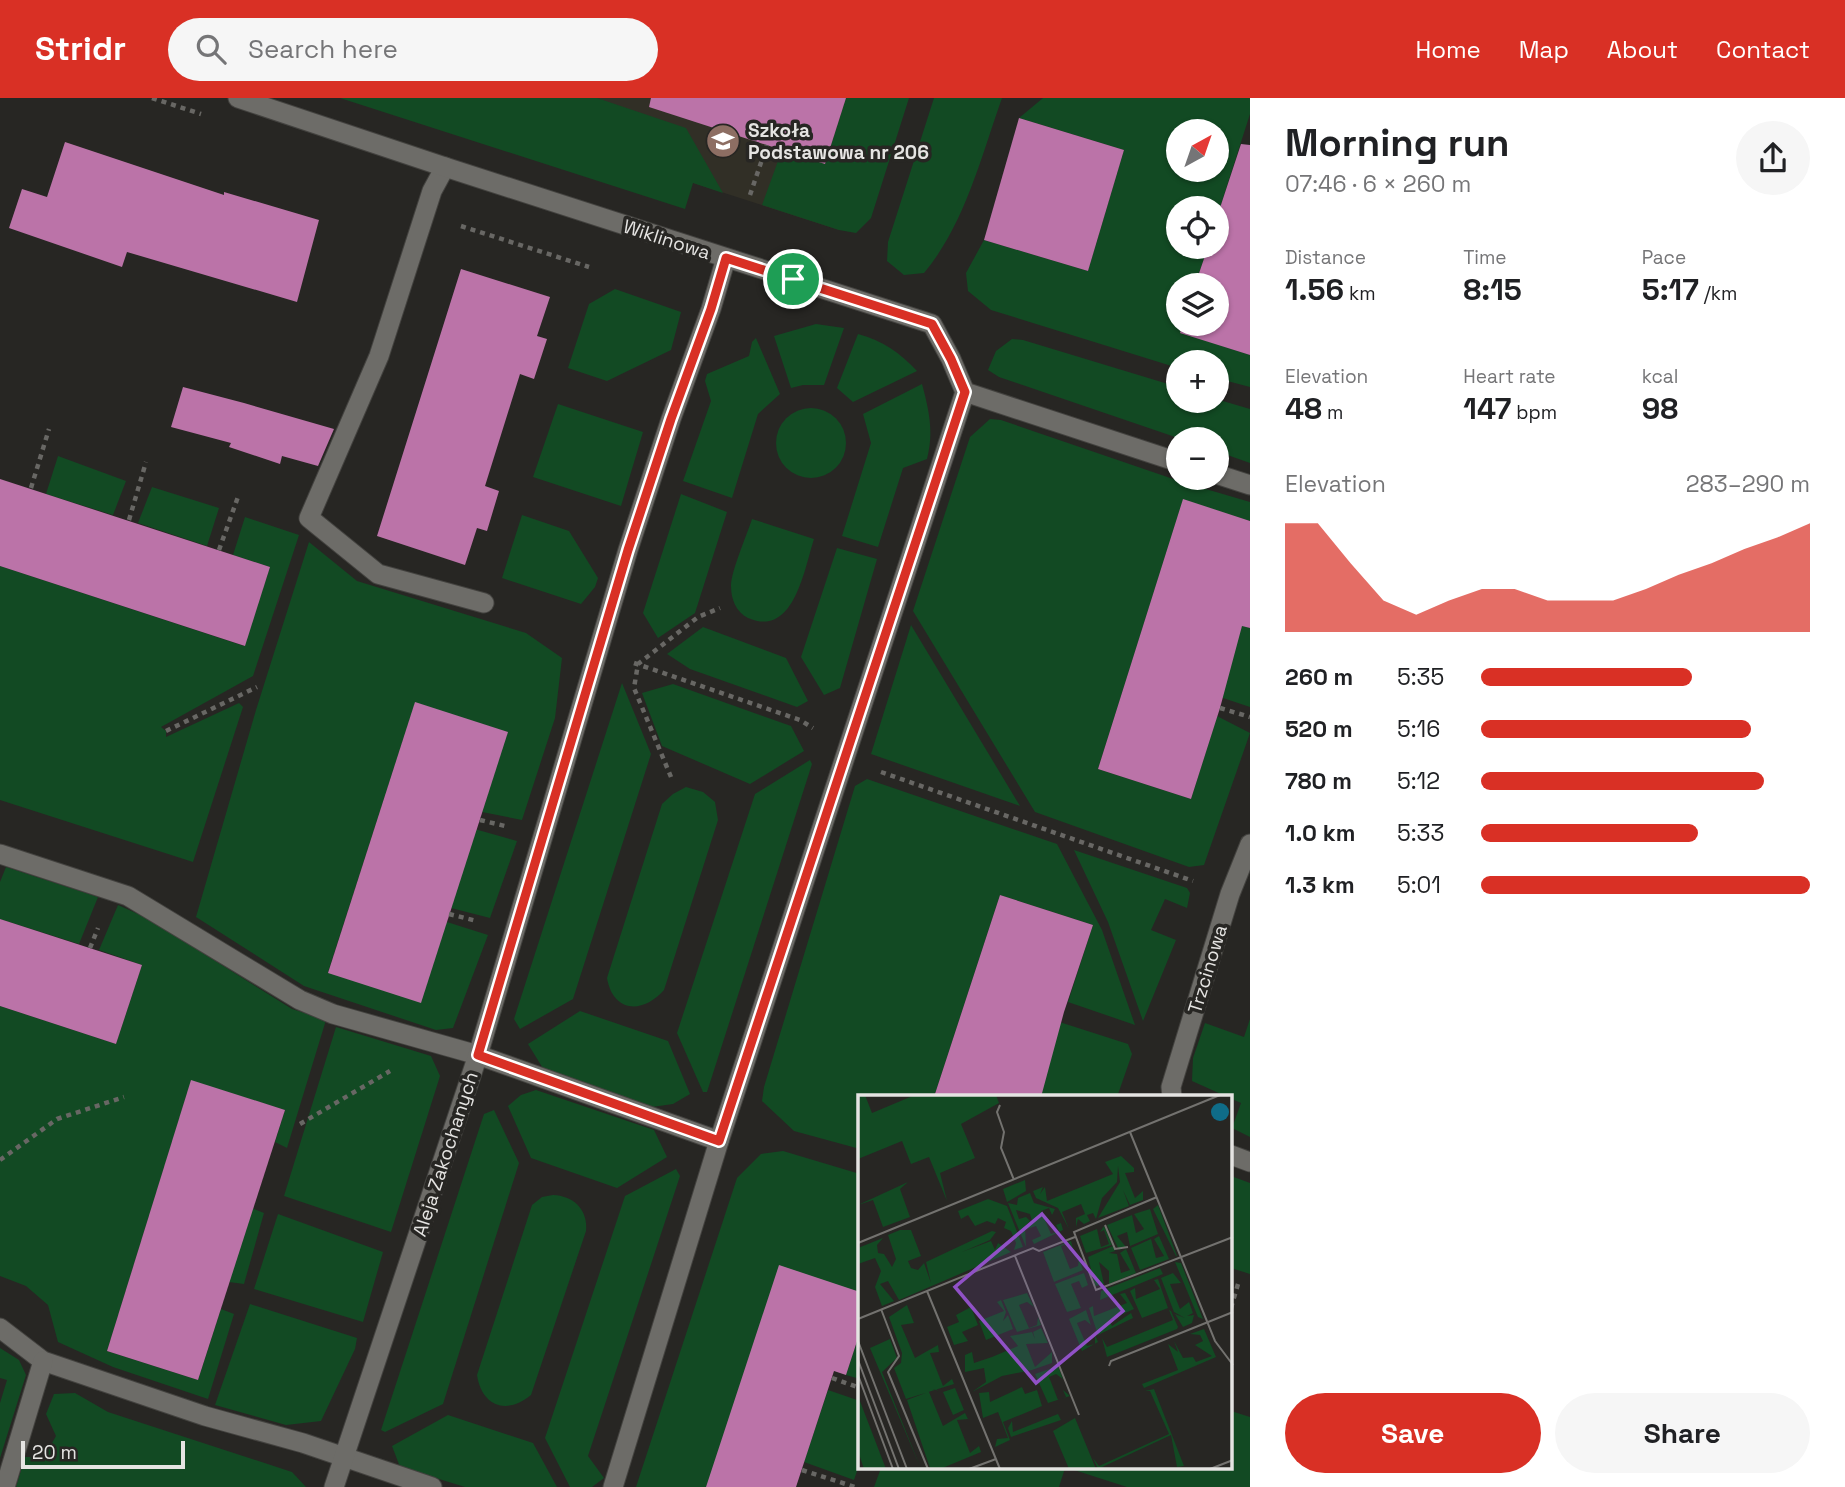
<!DOCTYPE html>
<html lang="en">
<head>
<meta charset="utf-8">
<style>
  body { margin:0; font-family:"Space Grotesk",sans-serif; background:#f6f6f6; color:#202124; height:100vh; display:flex; flex-direction:column; font-size:26px; white-space:nowrap }
  * { box-sizing:border-box; margin:0 }
  p { font-size:23px; color:#757577 }
  .icon { flex:none; width:38px; height:38px; fill:none; stroke:currentColor; stroke-width:2; stroke-linecap:round; stroke-linejoin:round }
  .map { position:relative; flex:1; overflow:hidden }
  .side { display:flex; flex-direction:column; background:#fff; width:595px }
  .side>* { flex:none }
  .needle { width:46px; rotate:40deg }
  .controls { position:absolute; left:1166px; top:21px; display:grid; gap:14px }
  .controls a { display:grid; place-items:center; width:63px; height:63px; border-radius:50%; background:#fff; box-shadow:0 2px 5px #0004; font-size:35px }
  .scale { position:absolute; left:21px; bottom:18px; width:164px; box-sizing:border-box; padding-left:7px; border:4px solid #e5e4e2; border-top:0; font-size:19px; line-height:24px; white-space:nowrap; color:#e5e4e2; -webkit-text-stroke:5px #272623; paint-order:stroke }
  .pin { position:absolute; display:grid; place-items:center; width:60px; height:60px; color:#fff; margin:-30px; border:4px solid #fff; border-radius:50%; box-shadow:0 2px 7px #0007 }
  .round { display:grid; place-items:center; flex:none; width:74px; height:74px; border-radius:37px; background:#f6f6f6 }
  .head { display:flex; align-items:center; justify-content:space-between; height:119px; padding:0 35px }
  h1 { font-size:38px; font-weight:700; line-height:52px }
  .figures { display:grid; grid-template-columns:repeat(3,1fr); gap:10px; height:119px; padding:7px 35px }
  .figures div { display:grid; align-content:center }
  .figures b { font-size:30px; font-weight:700 }
  .figures small { font-size:19px; font-weight:400 }
  .figures p { font-size:19px }
  .chart { height:196px; padding:14px 35px }
  .chart p { display:flex; justify-content:space-between }
  .chart svg { width:100%; height:126px; margin-top:7px; fill:#d93025; opacity:.7 }
  .primary-button { display:flex; gap:14px; margin-top:auto; padding:14px 35px }
  .primary-button a { flex:1; height:80px; border-radius:42px; background:#d93025; color:#fff; font-size:28px; font-weight:700; line-height:80px; text-align:center }
  .primary-button a+a { background:#f6f6f6; color:#202124 }
  ul { padding:0 35px; list-style:none; font-size:23px }
  li { display:grid; grid-template-columns:112px 84px 1fr; align-items:center; height:52px }
  li i { height:18px; border-radius:9px; background:#d93025 }
  header { display:flex; align-items:center; gap:42px; box-sizing:border-box; height:98px; padding:0 35px; background:#d93025; color:#fff }
  header strong { font-size:33px }
  nav { display:flex; gap:38px; margin-inline-start:auto; font-size:24px }
  .search { width:490px; height:63px; background:#f6f6f6; display:flex; align-items:center; gap:18px; box-sizing:border-box; padding:0 24px; border-radius:38px; color:#757577; font-size:26px }
  main { display:flex; flex:1; min-height:0 }
  .map>svg:first-child { display:block }
  .built { fill:#312f26 }
  .green { fill:#124a23; fill-rule:evenodd }
  .building { fill:#bb73a8 }
  .lines { fill:none; stroke-linecap:round; stroke-linejoin:round }
  .service-casing { stroke:#43423f; stroke-width:21 }
  .minor-casing { stroke:#43423f; stroke-width:21 }
  .path { stroke:#686764; stroke-width:4.5; stroke-dasharray:5 5; stroke-linecap:butt }
  .service { stroke:#6d6c68; stroke-width:19 }
  .minor { stroke:#6d6c68; stroke-width:19 }
  .route-casing { stroke:#fff; stroke-width:14 }
  .route { stroke:#d93025; stroke-width:9 }
  .labels { text-anchor:middle; stroke-width:7; stroke-linejoin:round; paint-order:stroke }
  .poi-label { font-size:19px; font-weight:bold; fill:#e5e4e2; stroke:#272623; text-anchor:start }
  .street-label { font-size:19px; fill:#e5e4e2; stroke:#272623 }
  .inset-road { fill:none; stroke:#73726f; stroke-width:2 }
  .view { fill:#9051c6; fill-opacity:0.15; stroke:#9051c6; stroke-width:3.5 }
  .inset-edge { fill:none; stroke:#e5e4e2; stroke-width:3.5 }
</style>
</head>
<body>
<header>
<strong>Stridr</strong>
<div class="search"><svg class="icon" aria-label="search" viewBox="0 0 24 24"><circle cx="10" cy="10" r="6"/><path d="M15 15l6 6"/></svg>Search here</div>
<nav><a>Home</a><a>Map</a><a>About</a><a>Contact</a></nav>
</header>
<main>
<div class="map">
<svg width="1250" height="1389" viewBox="0 0 1250 1389">
  <rect width="100%" height="100%" fill="#272623"/>
  <!-- built -->
  <path class="built" d="M430 0H897L839 132Z"/>
  <!-- green -->
  <g class="green">
    <path d="M340 0H597L686 30 723 95 693 85 685 111Z"/>
    <path d="M846 0H909L871 120 856 135 839 132 762 107 782 52 825 66Z"/>
    <path d="M934 0H1002C981 59 965 126 924 175L904 177 887 163 888 144Z"/>
    <path d="M1043 0H1250V16L1216 122V110H1178V149H1208L1195 187H1178V226H1183L1181 235 1250 257V289L1216 280V264H1178V270L991 212 968 193 966 175 984 142 1088 173 1124 52 1019 20ZM1178 33H1216V72H1178Z"/>
    <path d="M615 191 681 214 671 252 607 283 568 270 589 206Z"/>
    <path d="M816 226 844 230 824 287H803L791 290 774 238Z"/>
    <path d="M858 236C883 243 899 254 917 273L853 304 837 290Z"/>
    <path d="M756 240 780 296 758 316 732 400 683 383 711 303 705 283 707 276 749 258 752 244Z"/>
    <path d="M1012 241 1023 242 1178 289V303L1216 301 1250 311V365L1216 353V341H1181L999 279 988 272 996 253Z"/>
    <path d="M922 286C929 312 934 334 927 361L903 370 878 449 842 438 871 345 863 316Z"/>
    <path d="M558 306 643 334 621 408 533 379Z"/>
    <circle cx="811" cy="345" r="35"/>
    <path d="M990 321 1001 322 1182 384 1250 404V423L1183 402 1098 671 1191 701 1217 618 1250 635 1204 767 1189 769 1035 714 913 513 970 339Z"/>
    <path d="M58 358 126 383 113 417 46 396Z"/>
    <path d="M152 389 219 410 207 448 138 425Z"/>
    <path d="M681 396 727 414 695 515 658 540 643 515Z"/>
    <path d="M522 417 569 433 598 480 595 489 581 506 502 480Z"/>
    <path d="M245 419 299 437 253 578 161 629 166 633V639L239 605 243 609 193 764 0 702V468L244 548 270 469 233 457Z"/>
    <path d="M752 421 814 441C804 472 794 540 748 520 736 514 731 501 731 488 731 473 747 437 752 421Z"/>
    <path d="M309 444 357 483 526 535 562 560 555 620 522 722 482 714 507 634 415 605 328 874 447 824 488 837 453 930 436 932 304 888 196 819 256 612Z"/>
    <path d="M837 450 877 461 840 590 824 597 801 559Z"/>
    <path d="M1234 525 1250 530V609L1211 596Z"/>
    <path d="M911 527 1020 708 871 656Z"/>
    <path d="M703 529 786 560 808 603 797 609 690 571 667 556Z"/>
    <path d="M622 585 651 656 573 901 520 931 514 921Z"/>
    <path d="M673 586 791 628 804 653 750 686 662 648 642 595Z"/>
    <path d="M810 662 812 666 707 994H703L677 935 755 696Z"/>
    <path d="M867 681 1057 746 1102 832 1135 927 1068 904 1093 827 1000 797 934 999H860V1051L794 1033 762 1003 764 989 855 688Z"/>
    <path d="M686 689 703 694 715 704 718 722 664 892C643 916 613 915 607 880L662 706 673 696Z"/>
    <path d="M464 728 517 743 490 820 451 810Z"/>
    <path d="M1074 752 1187 790 1190 795 1187 810 1165 801 1151 832 1176 842 1143 923 1108 824Z"/>
    <path d="M6 769 98 799 79 846 0 821V784Z"/>
    <path d="M118 807 147 820 292 911 326 922 287 1050 275 1044 285 1012 191 983 107 1253 198 1282 221 1211 234 1216 208 1301 113 1269 58 1244 48 1207 26 1188 0 1178V908L116 946 142 867 99 852Z"/>
    <path d="M580 913 668 943 690 996 673 1006 652 1009 544 972 528 946Z"/>
    <path d="M1047 920 1128 946 1132 956 1117 999H1035Z"/>
    <path d="M1250 921V1039L1232 1030 1241 1005 1192 983 1193 960 1205 925 1244 939Z"/>
    <path d="M336 929 431 958 440 978 391 1134 284 1098Z"/>
    <path d="M536 992 654 1032 667 1059 617 1090 531 1060 508 1008 521 997Z"/>
    <path d="M494 1012 519 1065 443 1306 385 1334 381 1332 484 1016Z"/>
    <path d="M783 1053 860 1076V1194L706 1389H636L737 1080 761 1056Z"/>
    <path d="M676 1071 680 1078 588 1358 604 1380 592 1389H570L545 1340 625 1098Z"/>
    <path d="M1231 1078 1250 1085V1176L1231 1170Z"/>
    <path d="M553 1097C574 1098 588 1112 586 1133L531 1297C507 1317 482 1309 477 1277L532 1107 542 1099Z"/>
    <path d="M242 1106 264 1115 244 1186 229 1184Z"/>
    <path d="M278 1116 383 1154 363 1224 254 1191Z"/>
    <path d="M250 1206 357 1240 355 1251 321 1323 286 1327 215 1307Z"/>
    <path d="M860 1234V1281L846 1277Z"/>
    <path d="M0 1250 19 1262 26 1277 0 1360V1305L7 1282 0 1280Z"/>
    <path d="M828 1292 860 1303V1364L854 1382 804 1364Z"/>
    <path d="M75 1295 108 1314 292 1374 306 1389H16L25 1359H44L56 1338 46 1316 54 1296Z"/>
    <path d="M1231 1313 1250 1319V1389H1127L1068 1370H1231Z"/>
    <path d="M448 1317 533 1345 557 1389H465L400 1369 392 1348Z"/>
    <path d="M881 1370H1065L1059 1389H874Z"/>
  </g>
  <!-- building -->
  <g class="building">
    <path d="M651 0H846L825 66 649 9Z"/>
    <path d="M1019 20 1124 52 1088 173 984 142Z"/>
    <path d="M65 44 224 97V94L319 122 297 204 127 154 122 169 9 130 22 91 47 99Z"/>
    <path d="M1241 46 1250 47V257L1180 235 1183 226H1216V187H1195L1208 149H1216V122Z"/>
    <path d="M461 171 550 199 537 238 547 241 534 281 520 276 485 388 499 393 487 433 477 430 465 467 377 438Z"/>
    <path d="M183 289 244 305 334 331 318 368 282 358 280 366 229 349 231 345 171 329Z"/>
    <path d="M0 381 270 469 245 548 0 468Z"/>
    <path d="M1183 401 1250 423V530L1242 528 1220 610 1191 701 1098 671Z"/>
    <path d="M415 604 508 634 421 905 328 875Z"/>
    <path d="M1000 797 1093 827 1064 914 1041 999H934Z"/>
    <path d="M0 821 142 867 116 946 0 908Z"/>
    <path d="M191 982 285 1012 198 1282 107 1253Z"/>
    <path d="M779 1167 860 1194V1234L846 1277 834 1273 796 1389H706Z"/>
  </g>
  <g class="lines">
    <!-- service casing -->
    <g class="service-casing">
      <g id="service">
        <path d="M445 69 432 93 379 258 309 420 378 476 484 505"/>
        <path d="M0 756 128 798 300 902 333 916 478 957 719 1043"/>
        <path d="M0 1230 43 1263 205 1318 303 1345 432 1389"/>
        <path d="M5 1389 43 1263"/>
        <path d="M613 1389 719 1043 965 294"/>
      </g>
    </g>
    <!-- minor casing -->
    <g class="minor-casing">
      <g id="minor">
        <path d="M238 0 445 69 932 226 951 261 965 294 1178 364"/>
        <path d="M1216 376 1250 387"/>
        <path d="M1172 999 1171 989 1230 796 1250 746"/>
        <path d="M1231 1057 1250 1064"/>
        <path d="M334 1389 478 957 628 452 671 321 711 211 726 160"/>
      </g>
    </g>
    <!-- path -->
    <g class="path">
      <path d="M152 0 201 16"/>
      <path d="M750 97 767 47"/>
      <path d="M461 128 589 169"/>
      <path d="M31 390 49 331"/>
      <path d="M129 422 146 364"/>
      <path d="M219 452 239 396"/>
      <path d="M634 565 800 622 813 630"/>
      <path d="M1220 610 1250 619"/>
      <path d="M166 633 257 589"/>
      <path d="M881 674 1193 783"/>
      <path d="M671 679 634 590 638 566 698 519 720 510"/>
      <path d="M480 722 505 728"/>
      <path d="M449 816 477 823"/>
      <path d="M90 850 98 830"/>
      <path d="M300 1026 390 973"/>
      <path d="M0 1062 57 1021 124 999"/>
      <path d="M1231 1210 1238 1186"/>
      <path d="M832 1280 860 1290"/>
      <path d="M802 1372 855 1389"/>
    </g>
    <!-- service -->
    <use href="#service" class="service"/>
    <!-- minor -->
    <use href="#minor" class="minor"/>
  </g>
  <g class="lines">
    <!-- route casing -->
    <g class="route-casing">
      <path id="route" d="M726 160 932 226 951 261 965 294 719 1043 478 957 628 452 671 321 711 211Z"/>
    </g>
    <!-- route -->
    <use href="#route" class="route"/>
  </g>
  <!-- icons -->
  <defs>
    <g id="school-disc" transform="scale(1.75)"><circle r="9.5" fill="#8d6e63" stroke="#272623"/><path d="M0-5L7-2L0 1L-7-2ZM-4 1L0 2.5L4 1V4Q0 6-4 4Z" fill="#fff"/></g>
  </defs>
  <g fill-rule="evenodd">
    <use href="#school-disc" x="723" y="43"/>
  </g>
  <g class="labels">
    <!-- poi labels -->
    <g class="poi-label">
      <text x="748" y="39">Szkoła<tspan x="748" dy="22">Podstawowa nr 206</tspan></text>
    </g>
    <!-- street labels -->
    <g class="street-label">
      <text transform="translate(667 141) rotate(18)" y="7">Wiklinowa</text>
      <text transform="translate(1207 871) rotate(-73)" y="7">Trzcinowa</text>
      <text transform="translate(445 1056) rotate(-72)" y="7">Aleja Zakochanych</text>
    </g>
  </g>
  <!-- overview -->
  <g transform="translate(858 997)">
    <rect width="374" height="374" fill="#272623"/>
    <path d="M0 0H7L14 18 57 0H138L141 8 103 29 117 63 82 78 89 106 71 62 53 69 44 46 0 64ZM263 61 276 73V77L267 78 277 103 285 96V105L272 110 265 95 271 111 240 123 262 87 260 71 259 87 244 103 238 124 235 118 229 120 232 126 226 129 220 124 218 132V123L227 119 223 109 204 117 211 134 200 113 178 103 175 96 185 92 182 99 187 92 189 106 255 79 247 67ZM167 85 168 96 149 107 145 94ZM50 87 42 94 52 122 25 132 15 105 0 110ZM172 98 176 108 197 114 194 120 191 113 183 116 193 139 201 136 198 130 203 128 205 135 176 149 174 145 183 141 178 131 169 134 174 126 172 119 158 115 161 124 168 122 172 126 167 131 168 152 150 108 159 110 160 103ZM130 104 149 111 165 152 156 155 158 148 153 136 146 133 148 127 140 123 137 129 129 126 117 131 110 120 103 124 100 116ZM300 110 319 161H318L295 114ZM292 114 300 139 272 151 269 137 259 141 268 152 261 155 249 130 274 120 278 138 286 134 276 119ZM246 131 254 150 228 158 222 141 239 134 243 152 251 149 246 135 242 137ZM42 135H53L63 161 50 166 53 173 60 175 66 168 73 188 68 167 134 136 138 137 132 145 104 157 133 146 137 155 140 148 153 157 41 205 30 186 22 189 36 206 24 211 17 192 23 176 17 163 0 169V153L25 143 19 150 20 158 26 159 34 172 38 164 30 140ZM301 141 311 164 282 175 273 153 293 144 298 163 306 161 296 144ZM213 146 215 154 211 148 203 151 212 174 220 171 221 163 225 175 196 187 185 157ZM255 151 257 156 251 158 259 159 263 178 272 175 262 158 268 154 278 178 251 189V176L241 167 246 189 237 191 230 162ZM317 167 323 168 345 224 340 222ZM302 173 305 179 242 205 243 196ZM226 178 230 190 224 193 221 186 213 189 223 213 209 217 197 189ZM315 178 323 188 312 189 322 214 331 207 335 218 329 221 336 220 334 228 325 232 317 219 327 223 316 217 303 183ZM300 184 310 213 284 223 272 196 277 193 278 204 302 194 296 185ZM169 198 176 212 169 207 161 210 171 233 179 230 180 222 183 230 159 237 145 205ZM267 198 276 214 251 225 254 231 273 218 275 223 240 240 231 213 235 211 236 221 269 208 262 199ZM143 205 148 217 145 226 150 220 155 234 128 245 121 226 146 216 139 207ZM49 210 56 228 43 230 57 263 80 250 81 257 72 258 85 291 94 284 96 289 48 304 36 273 43 268 44 258 31 222ZM113 212 120 230 104 237 110 246 96 250 89 232 101 227 98 220ZM228 215 233 230 227 225 219 228 229 251 237 249V240L240 247 224 256 211 224ZM311 215 313 216 320 232 319 234 249 262 244 243 249 252 315 225ZM183 233 190 248 168 249 177 272 194 257V268L174 275 144 281 114 297 128 287 126 273 107 277V260L114 257 116 268 134 262 160 251 152 241 174 237 177 244 175 237ZM346 234 358 262 286 293 284 289 320 275 310 249 320 257 316 246 325 263 335 262 338 267 354 261 337 250 345 246 342 240 332 239ZM32 244 39 263 24 277 63 374 12 253ZM200 271 205 284 198 279 191 282 200 305 208 302 205 295 212 301 190 308 177 279ZM164 292 167 299 179 295 184 311 145 327 152 345 137 352 139 344 150 343 140 317 125 323 121 298 131 297 132 307ZM97 293 106 315 95 320 85 297ZM77 294 71 297 85 331 107 318 110 324 99 325 112 358 121 351 123 357 82 374 72 373 49 305 78 294 81 297ZM296 294 326 371 319 372 313 340 240 374 235 363 241 371 311 339 292 296H287ZM0 301 28 374H6L0 356ZM200 319 203 325 153 342 150 333 154 326 155 337ZM217 323 238 374H211L195 336Z" fill="#124a23"/>
    <path d="M353 17a9 9 0 1 1 18 0a9 9 0 1 1-18 0Z" fill="#0f6c88"/>
    <path class="inset-road" d="M142 10 139 17 146 37 143 53 156 85M272 37 357 246 375 270M299 102 216 137 238 195 375 142M247 130 257 154 270 152M0 148 362 0M157 161 221 320M69 196 142 374M23 214 41 261 30 277 70 374M0 224 175 153 181 156 217 142M0 246 49 374M0 265 41 374M251 271 253 266 375 217M0 280 35 374M111 374 138 364M352 374 375 365"/>
    <path class="view" d="M184 119 265 216 178 288 97 192Z"/>
    <rect width="374" height="374" class="inset-edge"/>
  </g>
</svg>
<div class="controls">
<a><svg class="needle" viewBox="-14 -14 28 28"><path d="M0-13l5 13h-10z" fill="#e53935"/><path d="M0 13l5-13h-10z" fill="#757577"/></svg></a>
<a><svg class="icon" aria-label="locate" viewBox="0 0 24 24"><circle cx="12" cy="12" r="6"/><path d="M12 2v4M12 18v4M2 12h4M18 12h4"/></svg></a>
<a><svg class="icon" aria-label="layers" viewBox="0 0 24 24"><path d="M12 4l9 5-9 5-9-5zM3 14l9 5 9-5"/></svg></a>
<a>+</a>
<a>−</a>
</div>
<div class="scale">20 m</div>
<div class="pin" style="left:793px;top:181px;background:#1e9e55"><svg class="icon" aria-label="arrive" viewBox="0 0 24 24"><path d="M6 21V4h12l-3 4 3 4H6"/></svg></div>
</div>
<section class="side">
<div class="head"><div><h1>Morning run</h1><p>07:46 · 6 × 260 m</p></div><a class="round"><svg class="icon" aria-label="share" viewBox="0 0 24 24"><path d="M12 15V3M7 8l5-5 5 5M5 13v7h14v-7"/></svg></a></div>
<div class="figures">
<div><p>Distance</p><b>1.56<small> km</small></b></div>
<div><p>Time</p><b>8:15</b></div>
<div><p>Pace</p><b>5:17<small> /km</small></b></div>
</div>
<div class="figures">
<div><p>Elevation</p><b>48<small> m</small></b></div>
<div><p>Heart rate</p><b>147<small> bpm</small></b></div>
<div><p>kcal</p><b>98</b></div>
</div>
<div class="chart"><p><span>Elevation</span>283–290 m</p>
<svg viewBox="0 0 160 44" preserveAspectRatio="none"><path d="M0 44V6L10 6L20 20L30 33L40 38L50 33L60 29L70 29L80 33L90 33L100 33L110 29L120 24L130 20L140 15L150 11L160 6V44z"/></svg>
</div>
<ul>
<li><b>260 m</b>5:35<i style="width:64%"></i></li>
<li><b>520 m</b>5:16<i style="width:82%"></i></li>
<li><b>780 m</b>5:12<i style="width:86%"></i></li>
<li><b>1.0 km</b>5:33<i style="width:66%"></i></li>
<li><b>1.3 km</b>5:01<i style="width:100%"></i></li>
</ul>
<div class="primary-button"><a>Save</a><a>Share</a></div>
</section>
</main>
</body>
</html>
